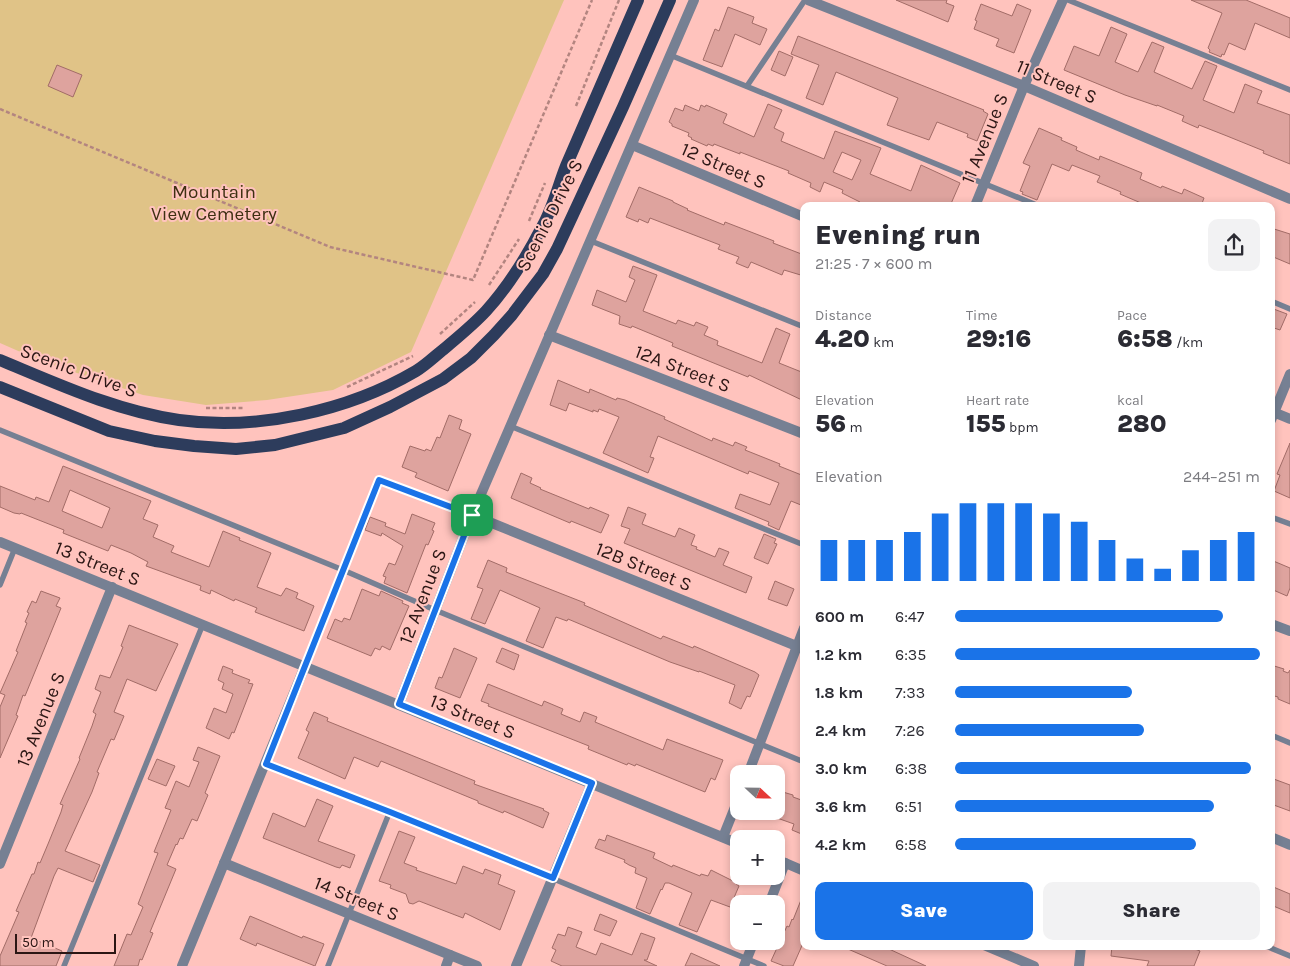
<!DOCTYPE html>
<html lang="en">
<head>
<meta charset="utf-8">
<style>
  body { margin:0; font-family:Karla,sans-serif; background:#f2f2f3; color:#2b2b33; height:100vh; display:flex; flex-direction:column; font-size:19px; white-space:nowrap }
  * { box-sizing:border-box; margin:0 }
  p { font-size:16px; color:#7c7c81 }
  .icon { flex:none; width:28px; height:28px; fill:none; stroke:currentColor; stroke-width:2; stroke-linecap:round; stroke-linejoin:round }
  .map { position:relative; flex:1; overflow:hidden }
  .panel { position:absolute; left:800px; top:202px; width:475px; height:748px; display:flex; flex-direction:column; background:#fff; border-radius:10px; box-shadow:0 2px 8px #0003 }
  .panel>* { flex:none }
  .needle { width:32px; rotate:112deg }
  .buttons { position:absolute; left:730px; top:765px; display:grid; gap:10px }
  .buttons a { display:grid; place-items:center; width:55px; height:55px; border-radius:10px; background:#fff; box-shadow:0 2px 8px #0003; font-size:25px }
  .scale { position:absolute; left:15px; bottom:12px; width:101px; box-sizing:border-box; padding-left:5px; border:2px solid #2b1614; border-top:0; font-size:14px; line-height:18px; white-space:nowrap; color:#2b1614; -webkit-text-stroke:4px #ffc3bd; paint-order:stroke }
  .pin { position:absolute; display:grid; place-items:center; width:42px; height:42px; color:#fff; margin:-21px; border-radius:10px; box-shadow:0 2px 8px #0006 }
  .round { display:grid; place-items:center; flex:none; width:52px; height:52px; border-radius:10px; background:#f2f2f3 }
  .headline { display:flex; align-items:center; justify-content:space-between; height:85px; padding:0 15px }
  h1 { font-size:28px; font-weight:800; line-height:38px }
  .stats { display:grid; grid-template-columns:repeat(3,1fr); gap:8px; height:85px; padding:5px 15px }
  .stats div { display:grid; align-content:center }
  .stats b { font-size:25px; font-weight:800 }
  .stats small { font-size:14px; font-weight:400 }
  .stats p { font-size:14px }
  .chart { height:140px; padding:10px 15px }
  .chart p { display:flex; justify-content:space-between }
  .chart svg { width:100%; height:90px; margin-top:5px; stroke:#1a73e8; stroke-width:6 }
  .primary-button { display:flex; gap:10px; margin-top:auto; padding:10px 15px }
  .primary-button a { flex:1; height:58px; border-radius:10px; background:#1a73e8; color:#fff; font-size:20px; font-weight:800; line-height:58px; text-align:center }
  .primary-button a+a { background:#f2f2f3; color:#2b2b33 }
  ul { padding:0 15px; list-style:none; font-size:16px }
  li { display:grid; grid-template-columns:80px 60px 1fr; align-items:center; height:38px }
  li i { height:12px; border-radius:6px; background:#1a73e8 }
  .map>svg:first-child { display:block }
  .green { fill:#e0c387 }
  .building { fill:#dea39e; stroke:#a26c67; fill-rule:evenodd }
  .lines { fill:none; stroke-linecap:round; stroke-linejoin:round }
  .path { stroke:#b38580; stroke-width:2.5; stroke-dasharray:4 2.5; stroke-linecap:butt }
  .service { stroke:#768093; stroke-width:5.5 }
  .minor { stroke:#768093; stroke-width:10 }
  .tertiary { stroke:#768093; stroke-width:10 }
  .primary { stroke:#2d3c5c; stroke-width:12 }
  .route-casing { stroke:#fff; stroke-width:10 }
  .route { stroke:#1a73e8; stroke-width:6 }
  .labels { text-anchor:middle; stroke-width:4; stroke-linejoin:round; paint-order:stroke }
  .street-label { font-size:19px; fill:#2b1614; stroke:#ffc3bd }
  .park-label { font-size:19px; fill:#3e3012; stroke:#ffc3bd }
</style>
</head>
<body>
<div class="map">
<svg width="1290" height="966" viewBox="0 0 1290 966">
  <rect width="100%" height="100%" fill="#ffc3bd"/>
  <!-- green -->
  <path class="green" d="M0 0H564L411 352 333 390 267 400 206 405 143 395 41 361 0 343Z"/>
  <!-- building -->
  <g class="building">
    <path d="M896 0H947L946 3 954 6 948 22Z"/>
    <path d="M1191 0H1246L1290 18V38L1255 23 1245 50 1229 43 1224 55 1222 54 1221 57 1209 52 1210 50 1208 48 1222 13Z"/>
    <path d="M981 4 1012 16 1017 4 1031 10 1014 53 996 46 999 39 974 29 977 21 975 20Z"/>
    <path d="M728 7 754 17 752 23 767 29 760 45 735 34 722 67 703 60 715 29 719 31Z"/>
    <path d="M1111 27 1127 34 1115 62 1138 72 1152 42 1164 47 1154 72 1192 89 1205 61 1217 66 1203 100 1234 113 1245 84 1262 91 1257 103 1290 115V164L1263 153 1264 151 1227 136 1199 125 1198 128 1182 121 1184 116 1157 105V106L1125 95 1064 70 1074 46 1099 56Z"/>
    <path d="M798 36 984 110 983 111 988 114 977 141 967 137 968 134 937 122 929 140 887 125 898 98 836 72 823 105 806 98 819 65 791 54Z"/>
    <path d="M779 51 793 57 785 76 771 70Z"/>
    <path d="M57 65 82 75 73 97 48 86Z"/>
    <path d="M768 104 782 110 774 128 784 133 781 141 824 159 835 131 865 142 881 148 870 174 911 191 921 165 960 183 950 206H858L860 202 842 193 843 190 824 182 820 192 810 187 811 183 788 173 789 171 740 152V154L714 144 713 146 708 144 707 146 691 139 692 138 688 136 689 133 672 126V124L669 122 675 108 683 111 685 105 699 111 701 105 705 107 706 105 727 114 723 123 754 137ZM842 152 861 160 852 180 833 172Z"/>
    <path d="M1039 128 1062 138 1061 140 1077 147 1076 150 1099 160 1100 156 1142 173 1140 179 1161 188 1162 186 1182 194 1184 189 1204 198 1201 206H1148L1120 194 1121 192 1097 182 1100 176 1072 165 1069 171 1052 164 1037 200 1022 194 1023 192 1020 191 1030 166 1023 163Z"/>
    <path d="M639 187 673 201V202L688 209 687 210 724 225 725 222 756 234 774 241 773 243 804 255V276L784 270 782 275 751 262 748 268 736 263 739 257 718 249 720 245 650 218 648 223 639 219 638 222 626 217Z"/>
    <path d="M1271 228 1290 234V264L1271 256Z"/>
    <path d="M633 266 657 275 643 311 676 324 678 320 694 326 696 322 708 327 704 335 718 341 717 345 762 363 776 328 790 334 779 363 804 373V401L749 375 748 377 672 346 673 343 632 326 631 328 619 324 620 316 592 305 597 290 626 302 635 280 629 277Z"/>
    <path d="M1271 308 1287 314 1280 330 1271 327Z"/>
    <path d="M558 380 589 393 590 389 616 400 617 398 625 400 665 417 664 419 712 441 713 438 733 446 735 442 747 447 745 450 780 464 779 466 804 476V497L801 505 791 501 779 530 768 525 769 522 764 520 735 508 740 494 770 505 779 483 749 471 748 474 658 436 650 457 654 458 648 473 603 453 619 417 599 409 598 412 593 410V412L569 403 566 411 550 405Z"/>
    <path d="M449 415 462 420 459 429 471 434 448 491 415 477 417 473 402 467 410 446 425 451 426 449 431 451 437 437 440 438Z"/>
    <path d="M1290 443V498L1274 491 1280 475 1277 474Z"/>
    <path d="M63 466 151 501 143 519 158 525 153 537 174 546 171 552 209 567 223 531 240 538 239 540 271 553 257 587 281 596 286 588 298 593 296 598 314 606 304 631 255 612 257 608 235 599 234 601 211 590 210 594 200 590 201 586 146 566 148 562 131 553 111 545 108 551 63 533 64 530 21 513 20 514 14 513 0 507V486L35 500 36 497 49 502ZM70 490 110 508 102 528 62 511Z"/>
    <path d="M521 473 532 478 530 483 541 488 540 489 589 509 590 507 609 515 601 533 571 521 570 523 511 498Z"/>
    <path d="M628 507 646 514 642 524 675 537 679 528 695 535 691 545 697 547 696 549 715 557 719 548 729 552 723 565 752 577 746 593 624 543 630 529 621 526Z"/>
    <path d="M412 514 435 523 432 530 434 531 428 545 426 544 407 593 384 583 386 577 383 576 389 563 395 565 403 546 382 533 381 536 365 530 370 517 386 523 385 526 405 534Z"/>
    <path d="M764 534 776 539 774 543 777 544 768 564 754 558Z"/>
    <path d="M488 560 507 568 506 572 585 603 584 605 591 608 661 639 663 636 693 648 694 646 755 672 759 675 750 697 747 696 741 709 729 703 735 685 699 671V672L670 662 568 619 567 621 556 617 543 648 526 641 540 608 500 590 485 624 471 619 483 589 477 587Z"/>
    <path d="M1271 560 1290 568V588L1287 596 1271 589Z"/>
    <path d="M775 581 794 589 787 606 768 599Z"/>
    <path d="M362 589 379 596 381 591 403 601 402 603 409 606 390 650 382 646 380 650 375 648 371 656 327 638 335 619 342 622 344 618 350 620Z"/>
    <path d="M41 591 60 598 56 606 61 608 25 696 23 695 16 715 18 716 0 758V707L5 695 0 693 18 652 16 651 27 623 25 622 29 613 27 612 32 601 36 603Z"/>
    <path d="M129 625 178 644 156 691 127 679 114 712 124 716 114 740 111 739 97 772 99 773 92 792 65 851 100 865 93 882 58 868 54 876 31 938 62 951 56 966H0V956L19 912 16 911 32 874H34L38 862 40 863 48 844 61 812 63 805 60 804 80 759 79 758 92 726 96 714 93 712 101 692 95 689 100 675 110 678 123 647 121 646Z"/>
    <path d="M454 648 477 658 460 698 435 688 439 677 442 678Z"/>
    <path d="M502 648 519 655 514 670 496 662Z"/>
    <path d="M1271 665 1284 669 1283 671 1288 673 1290 670V704L1278 699V697L1271 695Z"/>
    <path d="M223 666 233 670 232 673 250 680 248 683 253 684 234 733 232 732 229 739 206 728 214 708 226 713 233 694 222 689 224 683 218 680Z"/>
    <path d="M488 684 542 706 544 701 563 709 561 714 580 722 584 712 597 717 595 722 663 750 667 739 723 760 715 780 711 778 705 792 636 764 635 766 628 763 627 765 588 749 589 746 488 706 489 704 481 701Z"/>
    <path d="M314 712 328 718 327 721 475 781 474 784 544 809 543 810 549 813 543 828 504 811 503 813 478 803V801L381 761 378 767 354 757 345 779 298 758 309 732 306 730Z"/>
    <path d="M198 747 220 756 205 793 208 795 197 821 192 819 183 839 180 838 177 845 176 844 167 865 176 869 150 932 153 933 142 960 140 959 138 966H114L127 934 131 935 143 907 138 904 158 853 154 852 171 810 165 808 176 781 189 787 199 762 193 760Z"/>
    <path d="M157 759 175 766 166 786 148 779Z"/>
    <path d="M1271 778 1290 785V811L1271 804Z"/>
    <path d="M776 790 793 795V797L804 801V835L792 830 794 824 777 818 778 814 776 813Z"/>
    <path d="M317 799 333 806 318 841 355 855 350 868 342 865 340 868 336 867 263 838 273 813 305 827Z"/>
    <path d="M399 831 415 837 404 863 417 868 416 870 456 884 463 866 483 874 485 869 501 875 498 884 515 891 500 930 465 913 463 918 419 901 413 904 409 903 406 894 390 888 391 885 379 881Z"/>
    <path d="M607 835 655 853 653 858 672 867 673 865 700 876 701 874 708 876 711 870 737 883 736 884 739 886 730 907 711 900 697 932 679 925 692 893 669 883H665L662 890 661 889 650 914 636 908 647 878 635 873 636 868 629 865 624 862 625 860 595 848 599 839 605 841Z"/>
    <path d="M1271 886 1290 894V913L1271 905Z"/>
    <path d="M803 895 804 941 793 966H784L771 961 787 926 789 927 792 919 793 920Z"/>
    <path d="M600 914 617 921 610 936 594 930Z"/>
    <path d="M250 916 302 938 303 936 324 944 315 966 257 943 256 946 240 939Z"/>
    <path d="M568 927 582 932 576 947 596 955 601 943 632 955 641 933 655 938 647 960H644L657 966H562L551 961 556 950 552 948 558 934 565 936Z"/>
    <path d="M841 946H890L889 949 926 966H887Z"/>
    <path d="M1112 946H1187L1200 951 1194 966H1147L1149 961 1111 956Z"/>
    <path d="M691 953 720 966H685Z"/>
  </g>
  <g class="lines">
    <!-- path -->
    <g class="path">
      <path d="M576 106 619 0"/>
      <path d="M0 109 330 247 473 280 592 0"/>
      <path d="M529 221 545 183"/>
      <path d="M489 285 519 239"/>
      <path d="M440 334 475 302"/>
      <path d="M347 387 413 356"/>
      <path d="M206 408H243"/>
    </g>
    <!-- service -->
    <g class="service">
      <path d="M1068 0 1290 90"/>
      <path d="M670 55 1039 206"/>
      <path d="M747 86 805 0"/>
      <path d="M591 241 804 327"/>
      <path d="M1271 301 1290 309"/>
      <path d="M510 426 804 545"/>
      <path d="M0 430 343 570 435 610 804 762"/>
      <path d="M1271 517 1290 524"/>
      <path d="M0 585 15 548"/>
      <path d="M305 666 379 480 472 515"/>
      <path d="M1271 735 1290 743"/>
      <path d="M266 764 390 811 764 966"/>
      <path d="M1266 946 1290 956"/>
      <path d="M64 966 203 624"/>
      <path d="M328 966 390 811"/>
    </g>
    <!-- minor -->
    <g class="minor">
      <path d="M808 0 1024 86 1290 199"/>
      <path d="M632 145 804 217"/>
      <path d="M975 206 1024 86 1063 0"/>
      <path d="M549 335 804 434"/>
      <path d="M1271 411 1290 419"/>
      <path d="M472 515 804 649"/>
      <path d="M1271 624 1290 631"/>
      <path d="M399 704 472 515 694 0"/>
      <path d="M748 774 804 628"/>
      <path d="M723 837 739 797"/>
      <path d="M1271 837 1290 845"/>
      <path d="M224 863 477 966"/>
      <path d="M0 864 112 587"/>
      <path d="M769 904 785 863"/>
      <path d="M182 966 305 666"/>
      <path d="M446 966 450 955"/>
      <path d="M516 966 592 783"/>
      <path d="M744 966 754 941"/>
    </g>
    <!-- tertiary -->
    <g class="tertiary">
      <path d="M1271 420 1290 374"/>
      <path d="M0 542 739 844"/>
      <path d="M776 859 804 871"/>
      <path d="M986 946 1034 966"/>
      <path d="M1079 966 1081 946"/>
    </g>
    <!-- primary -->
    <g class="primary">
      <path d="M0 360C58 384 116 411 179 420 257 431 348 411 416 371 426 365 435 356 444 349 458 337 473 325 486 311 508 287 527 256 542 227 553 208 558 186 566 166 590 110 614 55 638 0"/>
      <path d="M0 387 109 431 155 441 194 446 236 449 275 445 344 428 390 407 443 379 471 358 494 335 512 315 543 274 557 249 623 107 670 0"/>
    </g>
  </g>
  <g class="lines">
    <!-- route casing -->
    <g class="route-casing">
      <path id="route" d="M379 480 472 515 399 704 592 783 553 878 390 812 266 764Z"/>
    </g>
    <!-- route -->
    <use href="#route" class="route"/>
  </g>
  <g class="labels">
    <!-- street labels -->
    <g class="street-label">
      <text transform="translate(1057 81) rotate(23)" y="7">11 Street S</text>
      <text transform="translate(984 138) rotate(-68)" y="7">11 Avenue S</text>
      <text transform="translate(724 165) rotate(23)" y="7">12 Street S</text>
      <text transform="translate(549 215) rotate(-63)" y="7">Scenic Drive S</text>
      <text transform="translate(683 368) rotate(21)" y="7">12A Street S</text>
      <text transform="translate(79 370) rotate(20)" y="7">Scenic Drive S</text>
      <text transform="translate(98 563) rotate(22)" y="7">13 Street S</text>
      <text transform="translate(644 566) rotate(22)" y="7">12B Street S</text>
      <text transform="translate(422 596) rotate(-69)" y="7">12 Avenue S</text>
      <text transform="translate(473 716) rotate(22)" y="7">13 Street S</text>
      <text transform="translate(40 719) rotate(-68)" y="7">13 Avenue S</text>
      <text transform="translate(357 898) rotate(22)" y="7">14 Street S</text>
    </g>
    <!-- park labels -->
    <g class="park-label">
      <text x="214" y="198">Mountain<tspan x="214" dy="22">View Cemetery</tspan></text>
    </g>
  </g>
</svg>
<div class="buttons">
<a><svg class="needle" viewBox="-14 -14 28 28"><path d="M0-13l5 13h-10z" fill="#e53935"/><path d="M0 13l5-13h-10z" fill="#7c7c81"/></svg></a>
<a>+</a>
<a>−</a>
</div>
<div class="scale">50 m</div>
<div class="pin" style="left:472px;top:515px;background:#1e9e55"><svg class="icon" aria-label="arrive" viewBox="0 0 24 24"><path d="M6 21V4h12l-3 4 3 4H6"/></svg></div>
<section class="panel">
<div class="headline"><div><h1>Evening run</h1><p>21:25 · 7 × 600 m</p></div><a class="round"><svg class="icon" aria-label="share" viewBox="0 0 24 24"><path d="M12 15V3M7 8l5-5 5 5M5 13v7h14v-7"/></svg></a></div>
<div class="stats">
<div><p>Distance</p><b>4.20<small> km</small></b></div>
<div><p>Time</p><b>29:16</b></div>
<div><p>Pace</p><b>6:58<small> /km</small></b></div>
</div>
<div class="stats">
<div><p>Elevation</p><b>56<small> m</small></b></div>
<div><p>Heart rate</p><b>155<small> bpm</small></b></div>
<div><p>kcal</p><b>280</b></div>
</div>
<div class="chart"><p><span>Elevation</span>244–251 m</p>
<svg viewBox="0 0 160 44" preserveAspectRatio="none"><path d="M5 44V24M15 44V24M25 44V24M35 44V20M45 44V11M55 44V6M65 44V6M75 44V6M85 44V11M95 44V15M105 44V24M115 44V33M125 44V38M135 44V29M145 44V24M155 44V20"/></svg>
</div>
<ul>
<li><b>600 m</b>6:47<i style="width:88%"></i></li>
<li><b>1.2 km</b>6:35<i style="width:100%"></i></li>
<li><b>1.8 km</b>7:33<i style="width:58%"></i></li>
<li><b>2.4 km</b>7:26<i style="width:62%"></i></li>
<li><b>3.0 km</b>6:38<i style="width:97%"></i></li>
<li><b>3.6 km</b>6:51<i style="width:85%"></i></li>
<li><b>4.2 km</b>6:58<i style="width:79%"></i></li>
</ul>
<div class="primary-button"><a>Save</a><a>Share</a></div>
</section>
</div>
</body>
</html>
